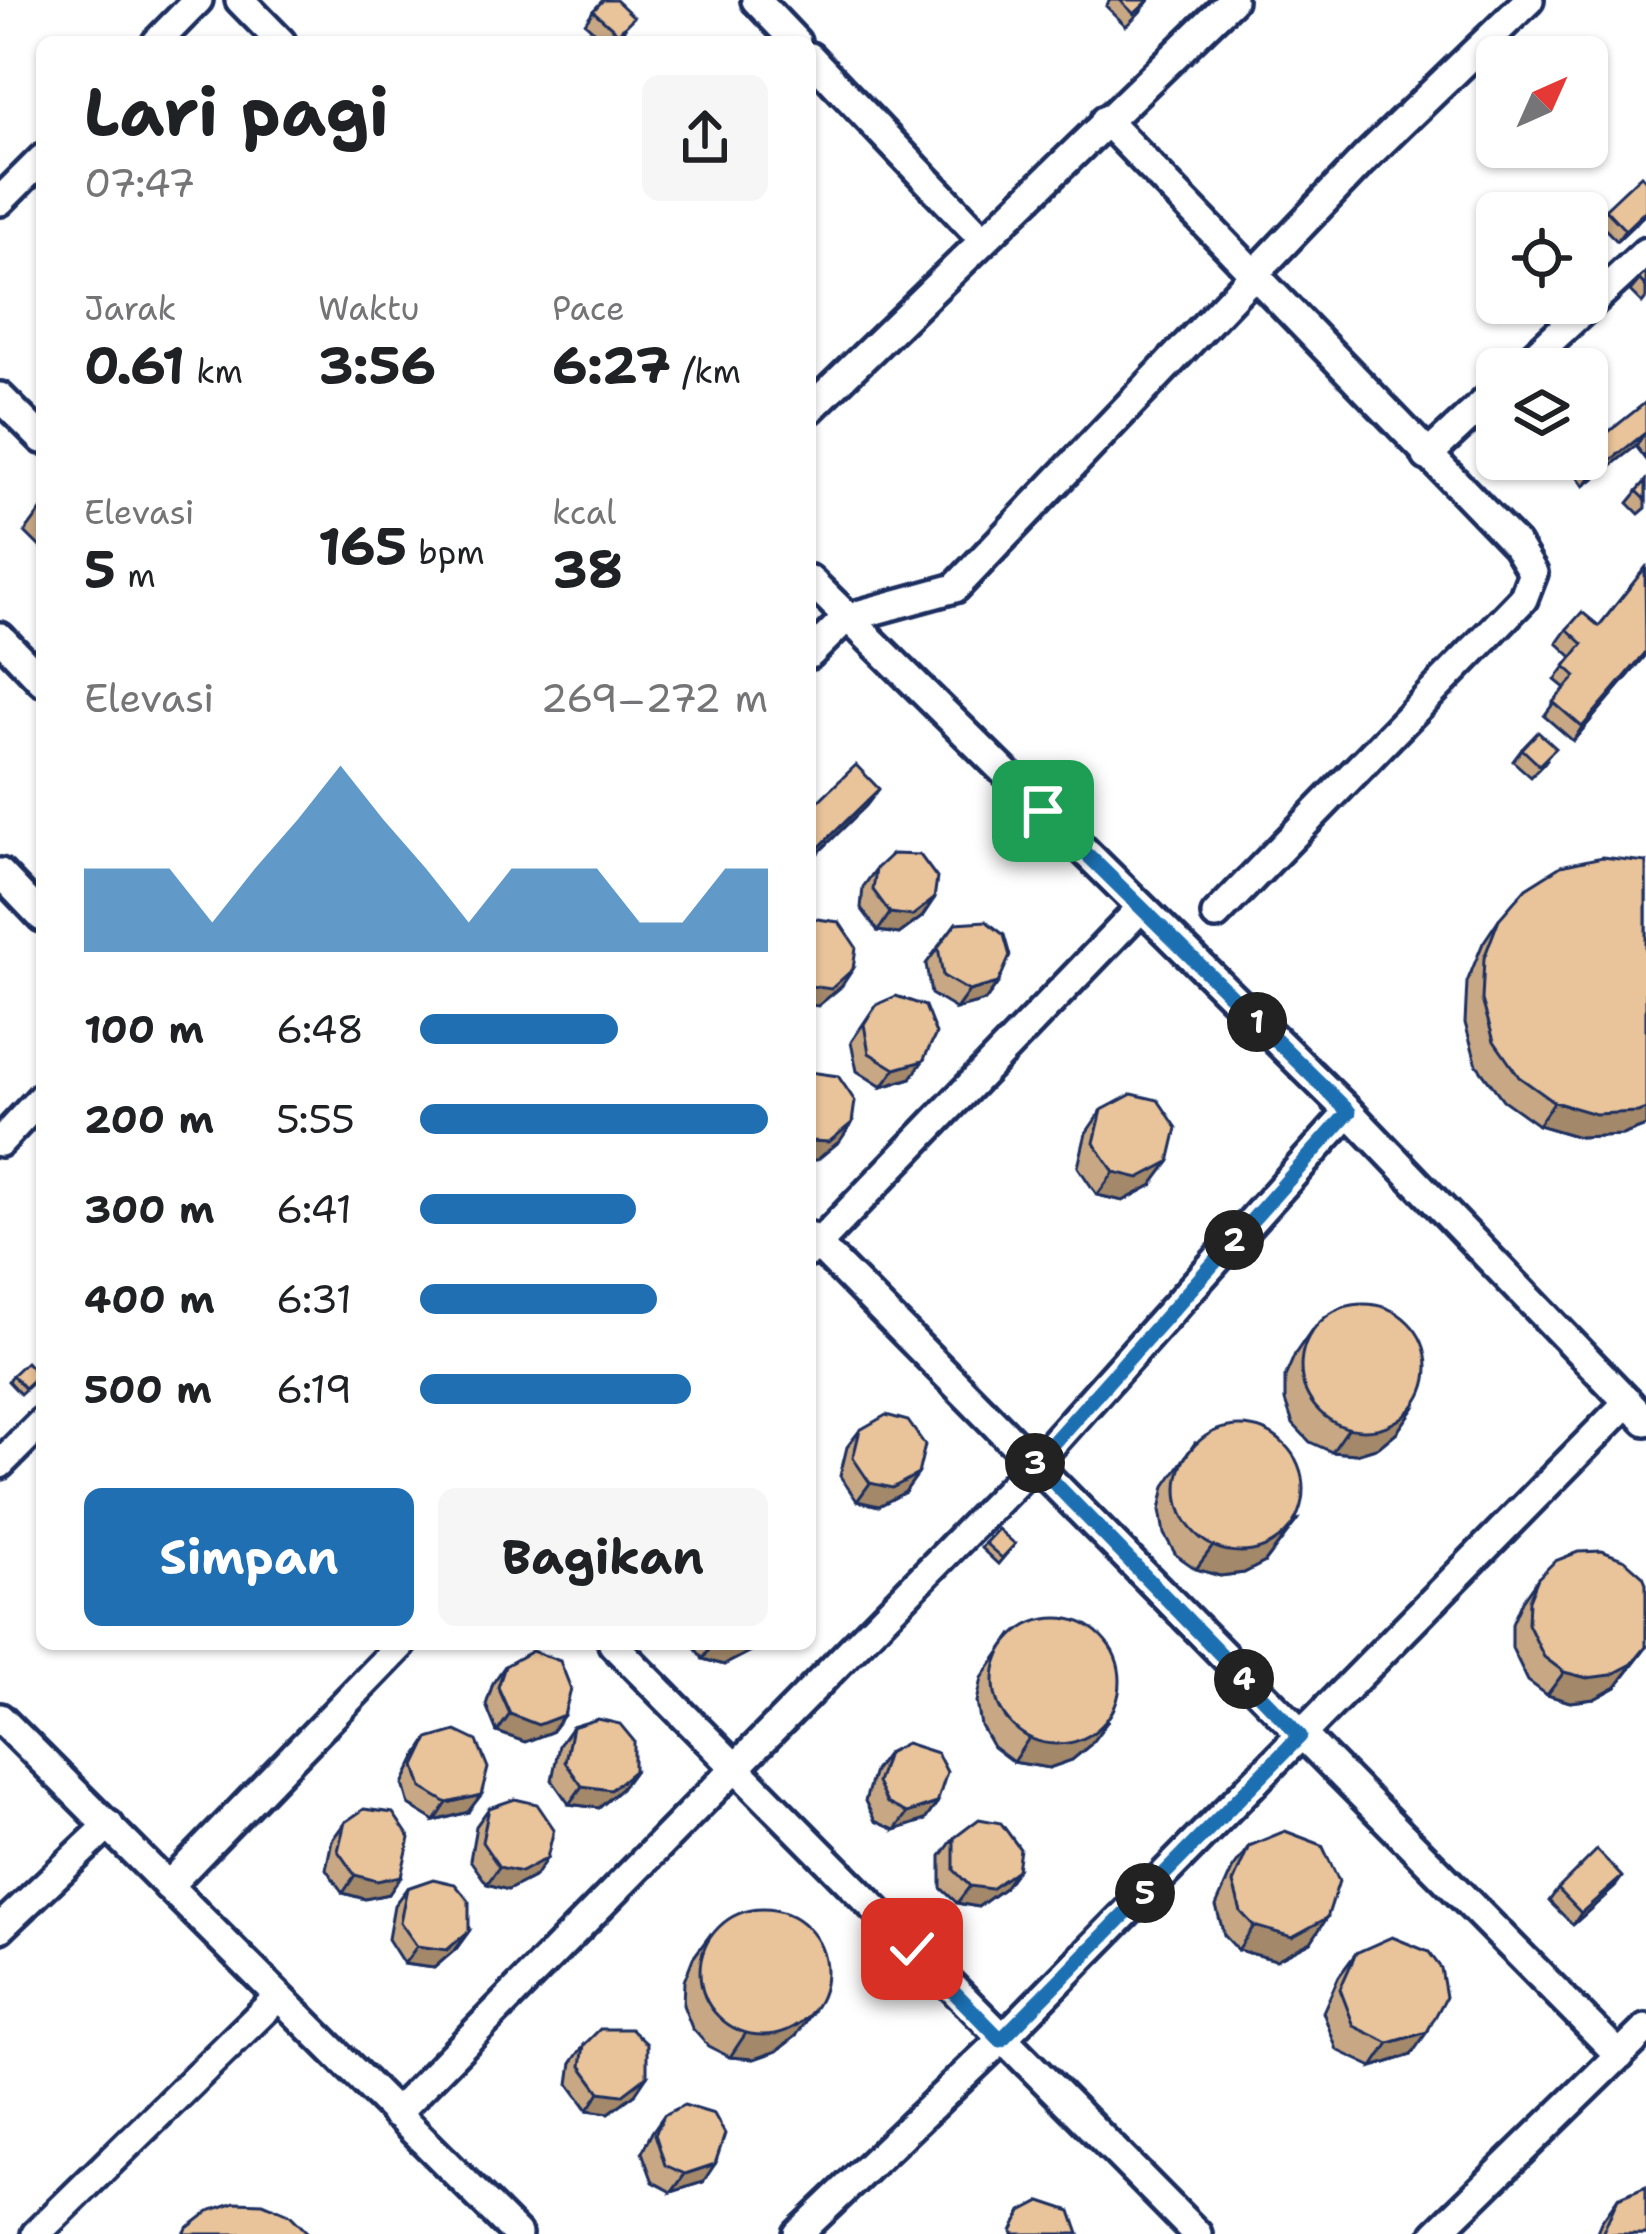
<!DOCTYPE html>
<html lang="id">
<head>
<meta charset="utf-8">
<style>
  body { margin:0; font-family:"Shantell Sans",sans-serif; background:#f6f6f6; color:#202124; height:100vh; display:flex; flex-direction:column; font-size:45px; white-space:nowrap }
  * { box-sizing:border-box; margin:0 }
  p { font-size:39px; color:#757577 }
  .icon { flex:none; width:66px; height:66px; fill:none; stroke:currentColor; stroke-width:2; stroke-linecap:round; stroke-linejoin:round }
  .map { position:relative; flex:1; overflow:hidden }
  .panel { position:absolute; left:36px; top:36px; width:780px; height:1614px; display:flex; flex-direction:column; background:#fff; border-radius:18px; box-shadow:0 3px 9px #0004 }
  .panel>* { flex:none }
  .needle { width:78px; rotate:45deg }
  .controls { position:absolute; left:1476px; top:36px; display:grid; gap:24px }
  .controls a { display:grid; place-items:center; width:132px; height:132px; border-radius:18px; background:#fff; box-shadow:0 3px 9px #0004; font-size:60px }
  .pin { position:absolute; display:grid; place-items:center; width:102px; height:102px; color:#fff; margin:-51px; border-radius:24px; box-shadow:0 6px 18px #0006 }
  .km { position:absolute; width:60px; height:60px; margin:-30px; border-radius:50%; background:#222; color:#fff; font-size:33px; line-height:60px; text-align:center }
  .round { display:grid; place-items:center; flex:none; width:126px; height:126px; border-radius:18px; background:#f6f6f6 }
  .summary { display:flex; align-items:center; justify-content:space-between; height:204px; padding:0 48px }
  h1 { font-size:66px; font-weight:700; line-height:90px }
  .metrics { display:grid; grid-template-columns:repeat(3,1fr); gap:18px; height:204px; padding:12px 48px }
  .metrics div { display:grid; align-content:center }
  .metrics b { font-size:51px; font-weight:700 }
  .metrics small { font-size:33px; font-weight:400 }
  .metrics p { font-size:33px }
  .chart { height:336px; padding:24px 48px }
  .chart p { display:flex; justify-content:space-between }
  .chart svg { width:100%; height:216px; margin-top:12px; fill:#1f6fb2; opacity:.7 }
  .cta { display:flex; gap:24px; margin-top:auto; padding:24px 48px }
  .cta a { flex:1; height:138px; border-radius:18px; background:#1f6fb2; color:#fff; font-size:48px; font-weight:700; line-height:138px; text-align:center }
  .cta a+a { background:#f6f6f6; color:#202124 }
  ul { padding:0 48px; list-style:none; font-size:39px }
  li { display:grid; grid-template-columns:192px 144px 1fr; align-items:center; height:90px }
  li i { height:30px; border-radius:15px; background:#1f6fb2 }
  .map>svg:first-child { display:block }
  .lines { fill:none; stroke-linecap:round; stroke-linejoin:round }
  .minor-casing { stroke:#1b2f5e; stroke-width:36 }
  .minor { stroke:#fff; stroke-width:27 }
  .wall { fill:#c8a884; stroke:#1b2f5e; stroke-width:3 }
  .shaded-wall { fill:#a3886b; stroke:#1b2f5e; stroke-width:3 }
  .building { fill:#e9c399; stroke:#1b2f5e; stroke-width:3 }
  .route-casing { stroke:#fff; stroke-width:24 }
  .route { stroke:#1f6fb2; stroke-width:15 }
</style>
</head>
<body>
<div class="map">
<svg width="1646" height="2234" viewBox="0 0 1646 2234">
  <rect width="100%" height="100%" fill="#fff"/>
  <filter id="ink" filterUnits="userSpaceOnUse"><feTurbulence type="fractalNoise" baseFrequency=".00833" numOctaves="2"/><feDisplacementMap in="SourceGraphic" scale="24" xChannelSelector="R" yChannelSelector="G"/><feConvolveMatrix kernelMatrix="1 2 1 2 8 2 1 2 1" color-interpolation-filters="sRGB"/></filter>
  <g filter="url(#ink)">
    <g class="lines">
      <!-- minor casing -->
      <g class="minor-casing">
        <g id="minor">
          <path d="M240 0 281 42"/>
          <path d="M756 0 796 42"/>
          <path d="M157 42 198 0"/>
          <path d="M810 57 982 238"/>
          <path d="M1105 120 1516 545 1533 573 1523 599 1216 915"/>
          <path d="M0 201 42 159"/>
          <path d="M1520 369 1646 252"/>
          <path d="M0 397 42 439"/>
          <path d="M810 409 1232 0"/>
          <path d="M1427 456 1497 391"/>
          <path d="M810 580 1349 1112 1646 1421"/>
          <path d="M0 637 42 681"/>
          <path d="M810 654 846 618 955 588 1366 157 1529 0"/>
          <path d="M0 873 42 917"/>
          <path d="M0 1142 42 1097"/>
          <path d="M810 1237 1620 2056"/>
          <path d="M810 1252 1141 908"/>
          <path d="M0 1464 42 1422"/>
          <path d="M613 1644 1197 2234"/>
          <path d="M0 1718 517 2234"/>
          <path d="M168 1886 402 1644"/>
          <path d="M0 1928 109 1825"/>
          <path d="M395 2114 1035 1463 1349 1112"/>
          <path d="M36 2234 276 1999"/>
          <path d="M798 2234 1001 2040 1628 1402"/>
          <path d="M1436 2234 1646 2029"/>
        </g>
      </g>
      <!-- minor -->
      <use href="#minor" class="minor"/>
    </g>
    <!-- wall -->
    <g class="wall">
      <path d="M1110 0H1149L1140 12 1126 26 1106 6Z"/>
      <path d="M593 11 625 28 613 42H606L585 23Z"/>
      <path d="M1646 181V213L1617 241 1597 221 1605 209Z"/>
      <path d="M1646 272V298L1642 303 1630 291Z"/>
      <path d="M1646 402V459L1636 446 1584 486 1571 467 1576 459H1587Z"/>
      <path d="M1646 481V508L1639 514 1628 503Z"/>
      <path d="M42 509V549L25 532Z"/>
      <path d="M1646 568V655L1573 741 1544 716 1565 688 1555 680 1572 657 1557 643 1567 629 1599 626Z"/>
      <path d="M1522 749 1547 760 1531 777 1513 761Z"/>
      <path d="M1646 862V1126L1622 1135 1579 1137 1538 1125 1503 1100 1477 1065 1465 1023 1467 982 1483 943 1499 919Z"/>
      <path d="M876 869 922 917 899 934 878 931 861 908 863 887Z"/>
      <path d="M956 923 998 983 985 1001 956 1009 931 994 926 964Z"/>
      <path d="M876 1005 911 1078 882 1087 857 1071 851 1042Z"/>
      <path d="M1102 1110 1152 1185 1123 1201 1097 1195 1078 1167 1086 1133Z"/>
      <path d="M1311 1331 1414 1408 1397 1432 1379 1447 1356 1454 1332 1452 1310 1442 1293 1424 1285 1401V1377L1295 1354Z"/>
      <path d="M12 1375 34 1381 20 1394 8 1381Z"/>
      <path d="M860 1430 905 1492 879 1506 857 1501 840 1476 847 1447Z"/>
      <path d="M1195 1443 1297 1520 1265 1562 1244 1573 1220 1576 1196 1569 1176 1555 1164 1534 1160 1510 1165 1486Z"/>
      <path d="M985 1543 1015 1544 998 1564 981 1548Z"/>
      <path d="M1538 1578 1646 1648 1616 1687 1594 1699 1570 1702 1547 1695 1528 1681 1512 1648V1624L1522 1601Z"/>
      <path d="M1012 1635 1090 1745 1072 1760 1049 1768 1013 1762 993 1747 981 1726 977 1702 982 1678Z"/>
      <path d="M692 1644H756L751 1651 724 1665 703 1659Z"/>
      <path d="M505 1666 564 1715 551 1732 525 1742 497 1732 486 1705 493 1683Z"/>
      <path d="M572 1727 634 1771 621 1789 599 1808 569 1804 552 1780 559 1745Z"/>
      <path d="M428 1739 468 1812 435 1821 409 1805 403 1784 416 1757Z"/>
      <path d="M887 1753 937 1803 925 1820 895 1830 875 1821 865 1801 874 1771Z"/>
      <path d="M489 1808 535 1876 508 1890 487 1884 470 1860 476 1826Z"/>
      <path d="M345 1822 401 1876 389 1894 365 1899 343 1893 326 1869 332 1840Z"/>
      <path d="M954 1838 1004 1888 978 1907 957 1903 941 1888V1856Z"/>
      <path d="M1249 1846 1311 1942 1276 1960 1238 1950 1224 1935 1216 1906 1232 1870Z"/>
      <path d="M407 1888 469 1931 456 1949 434 1968 404 1964 388 1939 394 1905Z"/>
      <path d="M1614 1888 1573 1925 1549 1901 1558 1889Z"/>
      <path d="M710 1935 796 2036 777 2051 754 2059 730 2057 708 2046 692 2028 683 2005 684 1981 693 1958Z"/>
      <path d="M1356 1953 1411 2055 1373 2067 1337 2050 1323 2012 1339 1976Z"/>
      <path d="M584 2045 635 2094 609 2113 588 2110 569 2084 572 2062Z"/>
      <path d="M664 2115 703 2182 672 2192 653 2182 642 2152 652 2132Z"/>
      <path d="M1618 2198 1646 2234H1596L1601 2222Z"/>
    </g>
    <!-- shaded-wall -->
    <g class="shaded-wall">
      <path d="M1646 210V213L1617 241 1625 230Z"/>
      <path d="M1644 434 1636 446 1584 486 1593 474Z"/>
      <path d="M1646 652V655L1573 741 1582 727Z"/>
      <path d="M879 789 866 806 810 861V856Z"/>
      <path d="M934 899 922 917 899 934 878 931 890 913Z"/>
      <path d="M853 969 841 987 818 1006 810 1005V986Z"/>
      <path d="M998 983 985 1001 956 1009 969 991Z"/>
      <path d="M923 1061 911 1078 882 1087 895 1069Z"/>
      <path d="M1554 1102 1646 1109V1126L1622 1135 1579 1137 1538 1125Z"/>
      <path d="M852 1123 840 1141 817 1160H810V1141Z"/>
      <path d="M1169 1162 1152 1185 1123 1201 1097 1195 1114 1172Z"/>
      <path d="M1414 1408 1397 1432 1379 1447 1356 1454 1332 1452 1348 1429Z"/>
      <path d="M918 1474 905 1492 879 1506 857 1501 870 1483Z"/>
      <path d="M1297 1520 1265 1562 1244 1573 1220 1576 1196 1569 1213 1546Z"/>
      <path d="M713 1644H756L751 1651 724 1665 703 1659Z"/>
      <path d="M1646 1647 1616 1687 1594 1699 1570 1702 1547 1695 1564 1672Z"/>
      <path d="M510 1714 564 1715 551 1732 525 1742 497 1732Z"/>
      <path d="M1107 1722 1090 1745 1072 1760 1049 1768 1013 1762 1029 1738Z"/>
      <path d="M634 1771 621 1789 599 1808 569 1804 582 1786Z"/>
      <path d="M481 1795 468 1812 435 1821 447 1803Z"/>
      <path d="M937 1803 925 1820 895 1830 907 1813Z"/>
      <path d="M547 1858 535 1876 508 1890 487 1884 499 1867Z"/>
      <path d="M1017 1870 1004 1888 978 1907 957 1903 970 1886Z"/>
      <path d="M355 1875 401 1876 389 1894 365 1899 343 1893Z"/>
      <path d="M1622 1877 1614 1888 1573 1925 1581 1913Z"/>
      <path d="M1327 1918 1311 1942 1276 1960 1238 1950 1254 1926Z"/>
      <path d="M469 1931 456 1949 434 1968 404 1964 417 1946Z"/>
      <path d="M812 2013 796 2036 777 2051 754 2059 730 2057 746 2033Z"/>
      <path d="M1427 2032 1411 2055 1373 2067 1389 2043Z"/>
      <path d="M647 2076 635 2094 609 2113 588 2110 600 2092Z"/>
      <path d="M715 2164 703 2182 672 2192 685 2174Z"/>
    </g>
    <!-- building -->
    <g class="building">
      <path d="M603 0H616L634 17 618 33 593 11Z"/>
      <path d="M1120 0H1149L1134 14Z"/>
      <path d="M1641 175 1646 181V210L1625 230 1605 209Z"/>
      <path d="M1646 272V287L1639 279Z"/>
      <path d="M1646 402V436L1644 434 1593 474 1582 459H1587V449Z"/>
      <path d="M1646 481V500L1637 491Z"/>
      <path d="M1645 568 1646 652 1582 727 1553 702 1576 676 1565 666 1583 644 1567 629 1582 612 1599 626Z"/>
      <path d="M1538 732 1556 748 1539 765 1522 749Z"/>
      <path d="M856 765 879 789 810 856V809Z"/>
      <path d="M892 854 920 855 937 878 934 899 912 916 890 913 873 890 876 869Z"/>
      <path d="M1602 857 1646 862V1109L1638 1112 1595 1114 1554 1102 1519 1077 1494 1041 1482 1000 1484 958 1499 919 1526 888 1561 866Z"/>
      <path d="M810 918 839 922 856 947 853 969 831 989 810 986Z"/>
      <path d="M986 921 1004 935 1010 956 998 983 969 991 943 976 938 947 956 923Z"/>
      <path d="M896 996 925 1006 936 1034 923 1061 895 1069 869 1053 864 1024 876 1005Z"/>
      <path d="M810 1072 838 1076 855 1101 852 1123 829 1142 810 1141Z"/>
      <path d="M1132 1094 1158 1100 1177 1128 1169 1162 1139 1178 1114 1172 1094 1143 1102 1110Z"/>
      <circle cx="1364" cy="1367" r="63"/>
      <path d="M26 1362 38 1375 24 1388 12 1375Z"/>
      <path d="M886 1415 908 1421 925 1445 918 1474 892 1488 870 1483 853 1458 860 1430Z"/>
      <circle cx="1240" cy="1489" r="63"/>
      <path d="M998 1529 1015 1544 1002 1558 985 1543Z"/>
      <path d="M1602 1551 1625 1560 1643 1576 1646 1583V1647L1632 1664 1611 1675 1587 1678 1564 1672 1544 1657 1528 1624 1529 1600 1538 1578 1555 1561 1578 1552Z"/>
      <circle cx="1057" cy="1681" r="63"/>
      <path d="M532 1651 560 1661 571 1689 564 1715 538 1725 510 1714 498 1687 505 1666Z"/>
      <path d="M598 1719 620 1724 634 1741V1771L611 1790 582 1786 565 1762 572 1727Z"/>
      <path d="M456 1731 477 1741 488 1768 481 1795 447 1803 422 1788 415 1766 428 1739Z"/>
      <path d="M906 1743 937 1753 947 1772 937 1803 907 1813 887 1803 877 1783 887 1753Z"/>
      <path d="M515 1799 537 1804 554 1829 547 1858 521 1872 499 1867 482 1842 489 1808Z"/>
      <path d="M364 1809 393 1813 410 1838 401 1876 377 1881 355 1875 338 1851 345 1822Z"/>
      <path d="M979 1819 1001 1823 1020 1849 1017 1870 991 1889 970 1886 954 1870V1838Z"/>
      <path d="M1285 1831 1322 1845 1339 1881 1327 1918 1292 1937 1254 1926 1241 1912 1233 1883 1249 1846Z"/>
      <path d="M1597 1850 1622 1877 1581 1913 1558 1889Z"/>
      <path d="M433 1879 455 1884 469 1901V1931L447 1950 417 1946 400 1922 407 1888Z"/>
      <circle cx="763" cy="1972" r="63"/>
      <path d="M1392 1937 1429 1952 1441 1968 1446 1997 1427 2032 1389 2043 1354 2026 1340 1989 1356 1953Z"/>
      <path d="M600 2029H631L647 2044V2076L622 2095 600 2092 581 2066 584 2045Z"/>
      <path d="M684 2105 714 2114 725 2134 715 2164 685 2174 665 2165 655 2134 664 2115Z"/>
      <path d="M1646 2186V2234H1602L1618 2198Z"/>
      <path d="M1041 2201 1071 2211 1079 2234H1013L1012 2231 1022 2211Z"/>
      <path d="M235 2202 263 2203 289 2214 309 2234H184L187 2228 209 2211Z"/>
    </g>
  </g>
  <g class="lines" filter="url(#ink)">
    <!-- route casing -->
    <g class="route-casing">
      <path id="route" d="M912 1949 1001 2040 1300 1736 1035 1463 1349 1112 1043 811"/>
    </g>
    <!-- route -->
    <use href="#route" class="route"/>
  </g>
</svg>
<div class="controls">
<a><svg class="needle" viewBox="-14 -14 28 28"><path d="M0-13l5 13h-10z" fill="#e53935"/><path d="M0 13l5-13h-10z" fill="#757577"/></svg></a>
<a><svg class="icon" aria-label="locate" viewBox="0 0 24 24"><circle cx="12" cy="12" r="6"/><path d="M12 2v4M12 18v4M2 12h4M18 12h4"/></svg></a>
<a><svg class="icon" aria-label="layers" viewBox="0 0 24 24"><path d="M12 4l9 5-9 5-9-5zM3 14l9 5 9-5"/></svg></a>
</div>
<div class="pin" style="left:1043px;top:811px;background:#1e9e55"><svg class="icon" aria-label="arrive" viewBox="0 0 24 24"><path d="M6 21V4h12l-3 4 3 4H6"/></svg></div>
<div class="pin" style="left:912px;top:1949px;background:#d93025"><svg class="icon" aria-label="check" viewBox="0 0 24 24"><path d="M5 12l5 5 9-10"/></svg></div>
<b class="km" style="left:1257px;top:1022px">1</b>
<b class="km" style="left:1234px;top:1240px">2</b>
<b class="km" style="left:1035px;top:1463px">3</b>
<b class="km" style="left:1244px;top:1679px">4</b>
<b class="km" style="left:1145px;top:1893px">5</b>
<section class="panel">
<div class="summary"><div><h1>Lari pagi</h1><p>07:47</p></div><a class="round"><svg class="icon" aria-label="share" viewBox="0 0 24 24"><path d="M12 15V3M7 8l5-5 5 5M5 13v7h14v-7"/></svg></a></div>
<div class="metrics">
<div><p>Jarak</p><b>0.61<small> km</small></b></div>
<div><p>Waktu</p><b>3:56</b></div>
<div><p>Pace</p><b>6:27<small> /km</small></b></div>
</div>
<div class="metrics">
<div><p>Elevasi</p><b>5<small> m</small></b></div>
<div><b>165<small> bpm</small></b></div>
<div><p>kcal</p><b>38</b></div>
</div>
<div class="chart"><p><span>Elevasi</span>269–272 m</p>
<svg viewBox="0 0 160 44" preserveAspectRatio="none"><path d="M0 44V27L10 27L20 27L30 38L40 27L50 17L60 6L70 17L80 27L90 38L100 27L110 27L120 27L130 38L140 38L150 27L160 27V44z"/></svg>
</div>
<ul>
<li><b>100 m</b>6:48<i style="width:57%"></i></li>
<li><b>200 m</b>5:55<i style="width:100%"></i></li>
<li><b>300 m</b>6:41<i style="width:62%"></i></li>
<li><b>400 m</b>6:31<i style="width:68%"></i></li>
<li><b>500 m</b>6:19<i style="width:78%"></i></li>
</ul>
<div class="cta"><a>Simpan</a><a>Bagikan</a></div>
</section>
</div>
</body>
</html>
